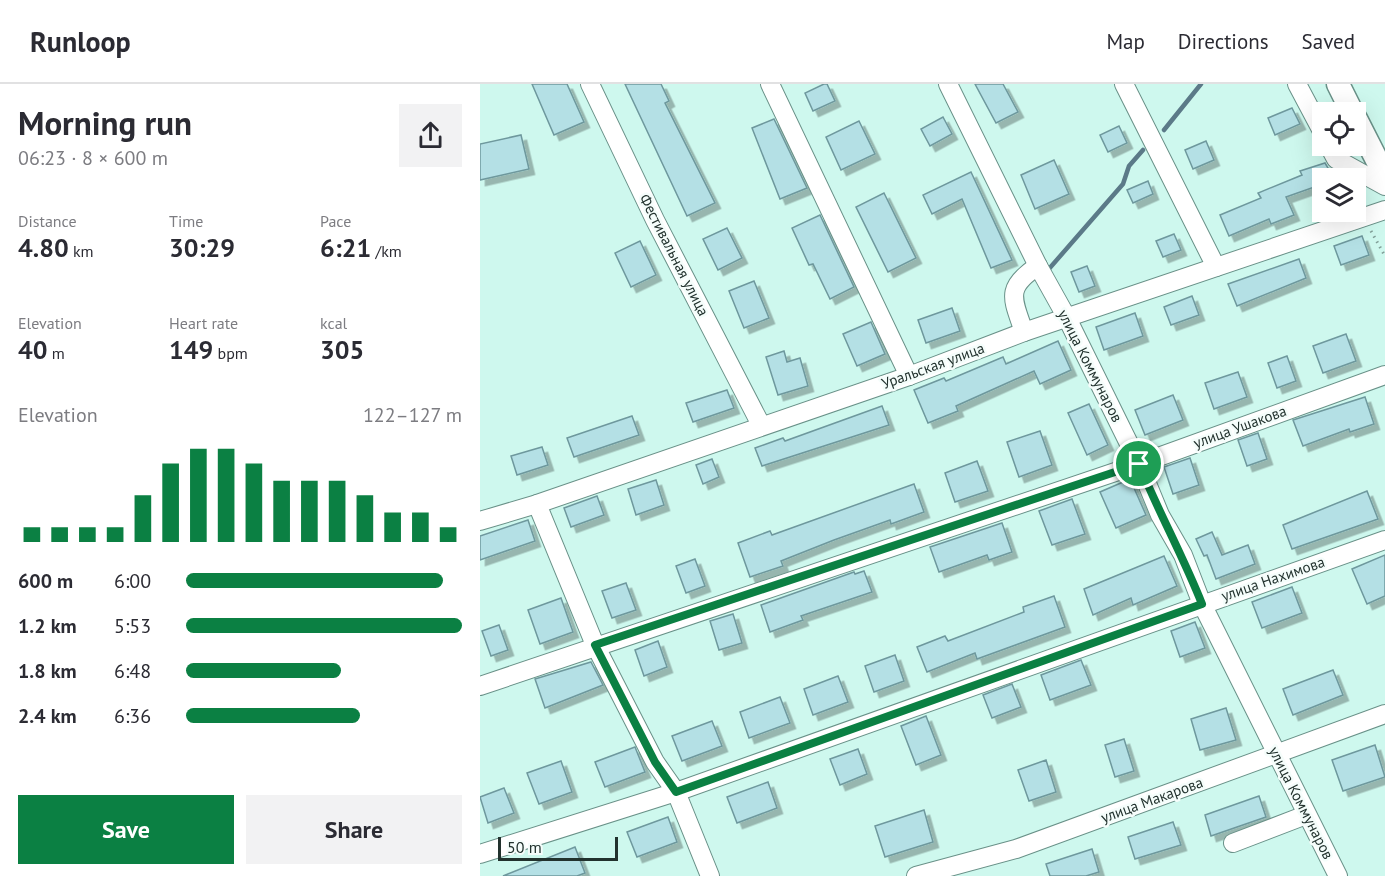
<!DOCTYPE html>
<html lang="en">
<head>
<meta charset="utf-8">
<style>
  body { margin:0; font-family:"PT Sans",sans-serif; background:#f2f2f3; color:#2b2b33; height:100vh; display:flex; flex-direction:column; font-size:22px; white-space:nowrap }
  * { box-sizing:border-box; margin:0 }
  p { font-size:20px; color:#7c7c81 }
  .icon { flex:none; width:33px; height:33px; fill:none; stroke:currentColor; stroke-width:2; stroke-linecap:round; stroke-linejoin:round }
  .map { position:relative; flex:1; overflow:hidden }
  .side { display:flex; flex-direction:column; background:#fff; width:480px }
  .side>* { flex:none }
  .buttons { position:absolute; left:832px; top:18px; display:grid; gap:12px }
  .buttons a { display:grid; place-items:center; width:54px; height:54px; border-radius:0px; background:#fff; box-shadow:0 6px 24px #0002; font-size:30px }
  .scale { position:absolute; left:18px; bottom:15px; width:120px; box-sizing:border-box; padding-left:6px; border:3px solid #22322e; border-top:0; font-size:16px; line-height:21px; white-space:nowrap; color:#22322e; -webkit-text-stroke:4px #f5fdfb; paint-order:stroke }
  .pin { position:absolute; display:grid; place-items:center; width:51px; height:51px; color:#fff; margin:-26px; border:3px solid #fff; border-radius:50%; box-shadow:0 2px 6px #0007 }
  .round { display:grid; place-items:center; flex:none; width:63px; height:63px; border-radius:0px; background:#f2f2f3 }
  .summary { display:flex; align-items:center; justify-content:space-between; height:102px; padding:0 18px }
  h1 { font-size:33px; font-weight:600; line-height:45px }
  .figures { display:grid; grid-template-columns:repeat(3,1fr); gap:9px; height:102px; padding:6px 18px }
  .figures div { display:grid; align-content:center }
  .figures b { font-size:26px; font-weight:600 }
  .figures small { font-size:16px; font-weight:400 }
  .figures p { font-size:16px }
  .chart { height:168px; padding:12px 18px }
  .chart p { display:flex; justify-content:space-between }
  .chart svg { width:100%; height:108px; margin-top:6px; stroke:#0b8043; stroke-width:6 }
  .action { display:flex; gap:12px; margin-top:auto; padding:12px 18px }
  .action a { flex:1; height:69px; border-radius:0px; background:#0b8043; color:#fff; font-size:24px; font-weight:600; line-height:69px; text-align:center }
  .action a+a { background:#f2f2f3; color:#2b2b33 }
  ul { padding:0 18px; list-style:none; font-size:20px }
  li { display:grid; grid-template-columns:96px 72px 1fr; align-items:center; height:45px }
  li i { height:15px; border-radius:8px; background:#0b8043 }
  header { display:flex; align-items:center; gap:36px; box-sizing:border-box; height:84px; padding:0 30px; background:#fff; border-bottom:2px solid #e1e1e2 }
  header strong { font-size:28px }
  nav { display:flex; gap:33px; margin-inline-start:auto; font-size:21px }
  main { display:flex; flex:1; min-height:0 }
  .map>svg:first-child { display:block }
  .lines { fill:none; stroke-linecap:round; stroke-linejoin:round }
  .stream { stroke:#5b7a88; stroke-width:4.5 }
  .building { fill:#b4e0e5; stroke:#6e989d; stroke-width:1.5; filter:url(#shadow) }
  .minor-casing { stroke:#699188; stroke-width:20 }
  .major-casing { stroke:#699188; stroke-width:25 }
  .path { stroke:#819f98; stroke-width:3; stroke-dasharray:1.5 4.5; stroke-linecap:butt }
  .minor { stroke:#fff; stroke-width:18 }
  .major { stroke:#fff; stroke-width:22 }
  .route-casing { stroke:#fff; stroke-width:12 }
  .route { stroke:#0b8043; stroke-width:8 }
  .labels { text-anchor:middle; stroke-width:5; stroke-linejoin:round; paint-order:stroke }
  .street-label { font-size:15px; fill:#22322e; stroke:#f5fdfb }
</style>
</head>
<body>
<header>
<strong>Runloop</strong>
<nav><a>Map</a><a>Directions</a><a>Saved</a></nav>
</header>
<main>
<section class="side">
<div class="summary"><div><h1>Morning run</h1><p>06:23 · 8 × 600 m</p></div><a class="round"><svg class="icon" aria-label="share" viewBox="0 0 24 24"><path d="M12 15V3M7 8l5-5 5 5M5 13v7h14v-7"/></svg></a></div>
<div class="figures">
<div><p>Distance</p><b>4.80<small> km</small></b></div>
<div><p>Time</p><b>30:29</b></div>
<div><p>Pace</p><b>6:21<small> /km</small></b></div>
</div>
<div class="figures">
<div><p>Elevation</p><b>40<small> m</small></b></div>
<div><p>Heart rate</p><b>149<small> bpm</small></b></div>
<div><p>kcal</p><b>305</b></div>
</div>
<div class="chart"><p><span>Elevation</span>122–127 m</p>
<svg viewBox="0 0 160 44" preserveAspectRatio="none"><path d="M5 44V38M15 44V38M25 44V38M35 44V38M45 44V25M55 44V12M65 44V6M75 44V6M85 44V12M95 44V19M105 44V19M115 44V19M125 44V25M135 44V32M145 44V32M155 44V38"/></svg>
</div>
<ul>
<li><b>600 m</b>6:00<i style="width:93%"></i></li>
<li><b>1.2 km</b>5:53<i style="width:100%"></i></li>
<li><b>1.8 km</b>6:48<i style="width:56%"></i></li>
<li><b>2.4 km</b>6:36<i style="width:63%"></i></li>
</ul>
<div class="action"><a>Save</a><a>Share</a></div>
</section>
<div class="map">
<svg width="905" height="792" viewBox="0 0 905 792">
  <defs>
    <filter id="shadow"><feDropShadow dx="5.5" dy="5.5" stdDeviation="0" flood-color="#0004"/></filter>
  </defs>
  <rect width="100%" height="100%" fill="#cef8ee"/>
  <g class="lines">
    <!-- stream -->
    <g class="stream">
      <path d="M684 46 721 0"/>
      <path d="M568 186 643 100 649 82 663 66"/>
    </g>
  </g>
  <!-- building -->
  <g class="building">
    <path d="M52 0H87L104 38 74 51Z"/>
    <path d="M145 0H181L189 17 185 19 235 119 207 132Z"/>
    <path d="M344 0H347L355 17 333 27 325 9Z"/>
    <path d="M495 0H523L538 28 516 39Z"/>
    <path d="M812 24 820 40 795 51 788 34Z"/>
    <path d="M463 33 472 50 450 62 441 45Z"/>
    <path d="M294 35 327 104 300 115 272 44Z"/>
    <path d="M379 37 395 70 361 86 346 53Z"/>
    <path d="M639 42 647 59 628 68 620 51Z"/>
    <path d="M41 51 49 85 0 96V60Z"/>
    <path d="M726 57 734 76 713 85 705 66Z"/>
    <path d="M574 76 589 110 555 125 541 91Z"/>
    <path d="M845 79 854 94H843V100L806 113 814 131 791 140 789 135 749 152 740 131 781 114 778 109 822 91 820 87Z"/>
    <path d="M491 88 532 176 511 184 482 115 452 130 443 111Z"/>
    <path d="M668 97 673 110 653 119 647 106Z"/>
    <path d="M404 109 436 174 408 188 376 123Z"/>
    <path d="M340 131 374 203 350 215 333 180 329 181 312 144Z"/>
    <path d="M247 144 262 174 238 186 223 155Z"/>
    <path d="M694 150 701 166 683 173 676 157Z"/>
    <path d="M882 152 889 171 861 181 854 162Z"/>
    <path d="M160 157 176 191 151 203 135 169Z"/>
    <path d="M819 175 826 194 757 222 748 200Z"/>
    <path d="M607 182 615 202 599 208 591 188Z"/>
    <path d="M274 197 289 234 264 244 249 207Z"/>
    <path d="M712 212 719 231 691 241 684 223Z"/>
    <path d="M472 224 480 247 446 259 438 236Z"/>
    <path d="M655 229 663 252 624 266 616 243Z"/>
    <path d="M391 238 405 270 377 282 363 250Z"/>
    <path d="M866 250 876 277 843 289 833 262Z"/>
    <path d="M578 257 591 286 560 300 554 287 476 322 478 327 448 339 434 306 464 294 466 297 523 273 526 280Z"/>
    <path d="M304 267 307 278 320 274 328 302 298 311 286 273Z"/>
    <path d="M807 272 816 297 797 304 788 279Z"/>
    <path d="M758 288 767 313 734 325 725 299Z"/>
    <path d="M247 306 254 324 213 338 206 319Z"/>
    <path d="M693 311 703 336 665 351 655 326Z"/>
    <path d="M885 313 894 340 870 348 869 345 823 362 813 336Z"/>
    <path d="M609 320 628 361 607 371 588 329Z"/>
    <path d="M402 322 409 341 282 382 275 364 303 354 305 357Z"/>
    <path d="M152 332 159 351 94 373 87 354Z"/>
    <path d="M560 347 572 381 539 393 527 358Z"/>
    <path d="M778 349 787 375 767 382 758 356Z"/>
    <path d="M62 363 68 381 37 391 31 372Z"/>
    <path d="M710 374 719 401 693 410 684 383Z"/>
    <path d="M232 375 239 393 223 400 216 381Z"/>
    <path d="M497 377 508 407 475 418 465 389Z"/>
    <path d="M650 395 666 431 636 444 620 408Z"/>
    <path d="M176 396 184 421 156 431 148 405Z"/>
    <path d="M434 400 444 428 411 440 410 436 354 456 301 477 303 482 270 493 258 459 290 447 292 451Z"/>
    <path d="M887 407 898 435 812 465 803 441Z"/>
    <path d="M117 412 124 431 91 443 84 424Z"/>
    <path d="M592 415 605 450 572 461 559 427Z"/>
    <path d="M48 436 55 457 0 476V452Z"/>
    <path d="M522 439 532 468 509 476 507 471 459 488 450 463Z"/>
    <path d="M732 448 742 471 768 461 775 480 736 495 727 471 724 472 716 455Z"/>
    <path d="M905 471V512L887 520 872 485Z"/>
    <path d="M684 472 697 502 653 521 651 514 613 531 604 505Z"/>
    <path d="M215 475 225 502 206 509 196 482Z"/>
    <path d="M384 487 392 508 321 532 323 536 290 548 281 521 374 488 375 490Z"/>
    <path d="M146 499 156 526 132 534 122 507Z"/>
    <path d="M812 503 822 529 782 544 772 518Z"/>
    <path d="M574 512 585 543 497 575 495 569 447 588 437 563 465 552 468 557 544 528 543 523Z"/>
    <path d="M81 514 93 548 60 560 48 526Z"/>
    <path d="M253 530 262 559 239 566 230 537Z"/>
    <path d="M715 538 725 564 700 573 691 547Z"/>
    <path d="M19 541 28 566 11 572 2 547Z"/>
    <path d="M178 557 187 583 164 592 155 566Z"/>
    <path d="M415 571 424 597 394 608 385 582Z"/>
    <path d="M601 576 611 601 570 616 561 591Z"/>
    <path d="M111 578 123 601 65 624 55 595Z"/>
    <path d="M853 586 863 611 813 631 803 605Z"/>
    <path d="M358 592 368 618 333 631 324 605Z"/>
    <path d="M532 600 541 623 512 634 503 611Z"/>
    <path d="M300 613 310 639 269 654 260 628Z"/>
    <path d="M746 624 756 656 720 666 711 635Z"/>
    <path d="M446 632 461 671 436 681 421 642Z"/>
    <path d="M232 637 242 662 202 677 192 652Z"/>
    <path d="M644 655 654 687 635 693 625 661Z"/>
    <path d="M895 661 905 693 863 707 852 676Z"/>
    <path d="M155 663 165 688 125 703 115 678Z"/>
    <path d="M378 665 387 690 360 701 350 675Z"/>
    <path d="M566 676 576 708 549 717 538 686Z"/>
    <path d="M81 677 92 708 59 720 47 689Z"/>
    <path d="M288 698 297 724 257 739 247 713Z"/>
    <path d="M24 704 34 729 8 739 0 713Z"/>
    <path d="M779 712 786 733 731 752 725 731Z"/>
    <path d="M444 726 453 758 405 773 395 742Z"/>
    <path d="M188 733 197 758 157 773 147 748Z"/>
    <path d="M693 738 701 761 655 775 648 753Z"/>
    <path d="M95 763 105 789 97 792H23Z"/>
    <path d="M612 765 619 788 606 792H570L566 780Z"/>
  </g>
  <g class="lines">
    <!-- minor casing -->
    <g class="minor-casing">
      <g id="minor">
        <path d="M110 0 175 136 281 341"/>
        <path d="M290 0 429 292"/>
        <path d="M468 0 558 182 587 234 659 380 680 431 703 471 722 520 858 792"/>
        <path d="M644 0 736 183"/>
        <path d="M817 0 843 49"/>
        <path d="M849 62 856 75 905 102"/>
        <path d="M544 248C533 215 524 204 558 182"/>
        <path d="M57 420 115 561 175 678 196 708 230 792"/>
        <path d="M0 437 57 420 429 292 544 248 905 126"/>
        <path d="M0 602 659 380 905 291"/>
        <path d="M753 759 826 731"/>
        <path d="M0 770 196 708 905 456"/>
        <path d="M436 792 536 765 905 630"/>
      </g>
    </g>
    <!-- major casing -->
    <g class="major-casing">
      <g id="major">
        <path d="M858 0 872 28"/>
        <path d="M876 35 905 92"/>
      </g>
    </g>
    <!-- path -->
    <path class="path" d="M891 147 905 172"/>
    <!-- minor -->
    <use href="#minor" class="minor"/>
    <!-- major -->
    <use href="#major" class="major"/>
  </g>
  <g class="lines">
    <!-- route casing -->
    <g class="route-casing">
      <path id="route" d="M659 380C678 427 703 472 722 520L196 708 175 678 115 561Z"/>
    </g>
    <!-- route -->
    <use href="#route" class="route"/>
  </g>
  <g class="labels">
    <!-- street labels -->
    <g class="street-label">
      <text transform="translate(194 171) rotate(63)" y="5">Фестивальная улица</text>
      <text transform="translate(453 282) rotate(-20)" y="5">Уральская улица</text>
      <text transform="translate(610 282) rotate(63)" y="5">улица Коммунаров</text>
      <text transform="translate(760 343) rotate(-20)" y="5">улица Ушакова</text>
      <text transform="translate(793 495) rotate(-19)" y="5">улица Нахимова</text>
      <text transform="translate(672 716) rotate(-20)" y="5">улица Макарова</text>
      <text transform="translate(821 719) rotate(63)" y="5">улица Коммунаров</text>
    </g>
  </g>
</svg>
<div class="buttons">
<a><svg class="icon" aria-label="locate" viewBox="0 0 24 24"><circle cx="12" cy="12" r="6"/><path d="M12 2v4M12 18v4M2 12h4M18 12h4"/></svg></a>
<a><svg class="icon" aria-label="layers" viewBox="0 0 24 24"><path d="M12 4l9 5-9 5-9-5zM3 14l9 5 9-5"/></svg></a>
</div>
<div class="scale">50 m</div>
<div class="pin" style="left:659px;top:380px;background:#1e9e55"><svg class="icon" aria-label="arrive" viewBox="0 0 24 24"><path d="M6 21V4h12l-3 4 3 4H6"/></svg></div>
</div>
</main>
</body>
</html>
